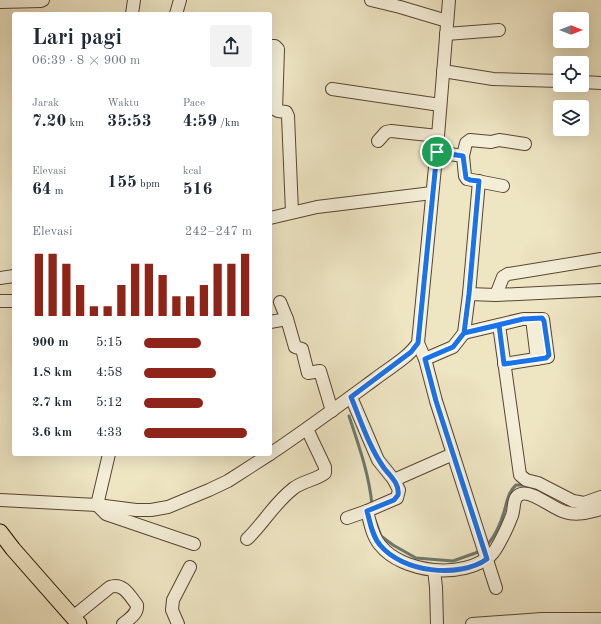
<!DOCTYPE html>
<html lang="id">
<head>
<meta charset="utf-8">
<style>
  body { margin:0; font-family:"Old Standard TT",serif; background:#f2f2f3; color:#1f2937; height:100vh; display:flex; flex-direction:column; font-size:15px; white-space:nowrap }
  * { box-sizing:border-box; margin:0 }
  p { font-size:13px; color:#747a83 }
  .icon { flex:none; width:22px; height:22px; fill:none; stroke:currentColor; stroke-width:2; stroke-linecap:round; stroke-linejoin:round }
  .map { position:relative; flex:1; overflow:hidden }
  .panel { position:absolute; left:12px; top:12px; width:260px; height:444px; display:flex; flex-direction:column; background:#fff; border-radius:4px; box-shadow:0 4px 16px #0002 }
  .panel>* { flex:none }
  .needle { width:26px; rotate:90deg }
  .buttons { position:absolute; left:553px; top:12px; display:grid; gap:8px }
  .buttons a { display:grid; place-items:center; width:36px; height:36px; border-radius:4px; background:#fff; box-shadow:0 4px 16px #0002; font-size:20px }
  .pin { position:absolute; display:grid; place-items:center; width:34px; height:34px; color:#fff; margin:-17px; border:2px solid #fff; border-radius:50%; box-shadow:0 1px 4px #0007 }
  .round { display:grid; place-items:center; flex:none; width:42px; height:42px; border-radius:4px; background:#f2f2f3 }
  .overview { display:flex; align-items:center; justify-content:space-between; height:68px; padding:0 20px }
  h1 { font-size:22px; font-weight:800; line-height:30px }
  .stats { display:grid; grid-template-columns:repeat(3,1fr); gap:6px; height:68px; padding:4px 20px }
  .stats div { display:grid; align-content:center }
  .stats b { font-size:17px; font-weight:800 }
  .stats small { font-size:11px; font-weight:400 }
  .stats p { font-size:11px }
  .chart { height:112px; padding:8px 20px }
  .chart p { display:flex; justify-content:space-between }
  .chart svg { width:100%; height:72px; margin-top:4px; stroke:#8f2418; stroke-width:6 }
  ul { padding:0 20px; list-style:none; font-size:13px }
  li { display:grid; grid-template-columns:64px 48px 1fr; align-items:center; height:30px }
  li i { height:10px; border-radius:5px; background:#8f2418 }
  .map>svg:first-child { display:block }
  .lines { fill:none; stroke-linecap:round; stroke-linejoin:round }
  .stream { stroke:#6b796d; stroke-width:3 }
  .minor-casing { stroke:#594532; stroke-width:14 }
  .major-casing { stroke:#271002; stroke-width:17 }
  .minor { stroke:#f4eed8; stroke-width:12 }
  .major { stroke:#eee5c3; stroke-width:15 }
  .route-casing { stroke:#fff; stroke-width:8 }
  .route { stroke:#1a73e8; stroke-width:5 }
</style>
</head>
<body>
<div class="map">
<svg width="601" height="624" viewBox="0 0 601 624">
  <rect width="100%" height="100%" fill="#eee5c3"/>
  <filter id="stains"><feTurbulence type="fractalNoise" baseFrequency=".005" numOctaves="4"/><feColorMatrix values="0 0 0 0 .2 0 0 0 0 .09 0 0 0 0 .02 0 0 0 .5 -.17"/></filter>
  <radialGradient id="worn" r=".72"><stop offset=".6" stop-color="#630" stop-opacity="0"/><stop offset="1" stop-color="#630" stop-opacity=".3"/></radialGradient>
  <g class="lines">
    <!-- stream -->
    <g class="stream">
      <path d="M349 416C359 446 369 474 372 505"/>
      <path d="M375 520 381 536 393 545 416 558 453 561 481 551"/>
      <path d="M486 546C494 538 501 523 504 512 507 502 508 492 516 485H526"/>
    </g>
    <!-- minor casing -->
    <g class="minor-casing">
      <g id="minor">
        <path d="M371 0 400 7 447 21"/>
        <path d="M0 2 41 1 43 0"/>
        <path d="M132 14 134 0"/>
        <path d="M176 14 180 0"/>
        <path d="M446 34 499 30"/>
        <path d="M270 46H275L278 49 276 110 278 111 286 112 288 116 292 212"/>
        <path d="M443 71 493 79 560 81"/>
        <path d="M582 82 601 83"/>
        <path d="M332 89 440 105"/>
        <path d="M378 141 386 132 391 131 438 136"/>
        <path d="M437 152 463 156 465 176 467 179 503 186"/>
        <path d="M463 156 466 143 470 140 491 142 499 140 525 144"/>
        <path d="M270 218 317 207 432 193"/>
        <path d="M0 278 14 276"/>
        <path d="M469 294 496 295 601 290"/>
        <path d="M496 295 503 277 508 274 601 259"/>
        <path d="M0 301H14"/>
        <path d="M280 302 287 319 295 347 302 349 308 373 320 371 332 411"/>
        <path d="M532 319 537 359"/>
        <path d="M270 322 287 319"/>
        <path d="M499 325 520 475 526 480 538 483 573 501 584 503 601 497"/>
        <path d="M464 333 523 319H543L548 357 504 364"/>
        <path d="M418 343 425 359 436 401 496 588"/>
        <path d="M425 359 453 347 464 333 469 294 479 181"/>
        <path d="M351 397 378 460 394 480 453 454"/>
        <path d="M109 454 97 505 106 514 194 544"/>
        <path d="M270 454C306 430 341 404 375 379 389 368 408 358 418 343L438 136 449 0"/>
        <path d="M394 480 399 490 397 498 367 511C370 522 372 536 380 545 402 573 464 580 491 555 497 550 508 526 511 518 514 513 513 506 515 500 516 497 518 495 521 494 532 490 553 509 565 512 577 516 590 512 601 509"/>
        <path d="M0 500 97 505 136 510H151L168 507 209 490 228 481 270 454"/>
        <path d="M347 518 367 511"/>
        <path d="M247 539C264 523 275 502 294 488 303 481 316 480 325 473V467L307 429"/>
        <path d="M434 570 436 587 437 624"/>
        <path d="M73 617 110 587C123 582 130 596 137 605 138 614 129 619 123 624"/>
        <path d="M178 624 172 610 173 600 190 567"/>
        <path d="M472 624 542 619H601"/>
      </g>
    </g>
    <!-- major casing -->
    <g class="major-casing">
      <path id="major" d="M0 532 13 549 79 624"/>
    </g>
    <!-- minor -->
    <use href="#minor" class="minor"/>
    <!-- major -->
    <use href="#major" class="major"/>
  </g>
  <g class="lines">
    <!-- route casing -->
    <g class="route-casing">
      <path id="route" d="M437 152 418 343 411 352 351 397C361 421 369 447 384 468 390 476 400 484 398 495L394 500 367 511C370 522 372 536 380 545 402 572 459 579 487 559L436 401 425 359 453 347 464 333 499 325 504 364 546 358 549 355 544 321 542 318 523 319 464 333 469 294 479 181 470 180 466 178 463 156 437 152"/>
    </g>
    <!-- route -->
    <use href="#route" class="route"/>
  </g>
  <rect width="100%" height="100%" filter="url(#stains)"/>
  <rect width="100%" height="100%" fill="url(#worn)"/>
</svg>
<div class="buttons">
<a><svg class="needle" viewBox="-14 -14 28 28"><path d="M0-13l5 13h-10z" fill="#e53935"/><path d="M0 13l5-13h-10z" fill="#747a83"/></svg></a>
<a><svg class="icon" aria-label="locate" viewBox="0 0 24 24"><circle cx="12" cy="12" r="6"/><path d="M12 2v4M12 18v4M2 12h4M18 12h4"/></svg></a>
<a><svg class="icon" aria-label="layers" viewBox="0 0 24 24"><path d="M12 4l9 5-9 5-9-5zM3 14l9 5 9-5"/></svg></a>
</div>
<div class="pin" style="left:437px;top:152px;background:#1e9e55"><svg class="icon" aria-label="arrive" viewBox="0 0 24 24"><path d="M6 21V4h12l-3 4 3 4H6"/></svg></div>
<section class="panel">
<div class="overview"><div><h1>Lari pagi</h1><p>06:39 · 8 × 900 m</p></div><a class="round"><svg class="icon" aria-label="share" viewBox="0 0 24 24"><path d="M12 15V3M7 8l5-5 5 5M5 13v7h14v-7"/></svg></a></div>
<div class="stats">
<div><p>Jarak</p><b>7.20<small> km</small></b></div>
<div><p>Waktu</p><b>35:53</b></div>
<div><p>Pace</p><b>4:59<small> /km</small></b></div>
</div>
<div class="stats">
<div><p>Elevasi</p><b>64<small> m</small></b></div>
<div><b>155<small> bpm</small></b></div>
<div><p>kcal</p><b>516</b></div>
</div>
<div class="chart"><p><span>Elevasi</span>242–247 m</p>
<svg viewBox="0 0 160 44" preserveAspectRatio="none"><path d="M5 44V6M15 44V6M25 44V12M35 44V25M45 44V38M55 44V38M65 44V25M75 44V12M85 44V12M95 44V19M105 44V32M115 44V32M125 44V25M135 44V12M145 44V12M155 44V6"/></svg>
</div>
<ul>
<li><b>900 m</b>5:15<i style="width:53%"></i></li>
<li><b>1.8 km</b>4:58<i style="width:67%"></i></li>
<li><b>2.7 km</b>5:12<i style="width:55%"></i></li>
<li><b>3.6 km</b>4:33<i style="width:95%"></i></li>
</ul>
</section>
</div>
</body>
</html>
